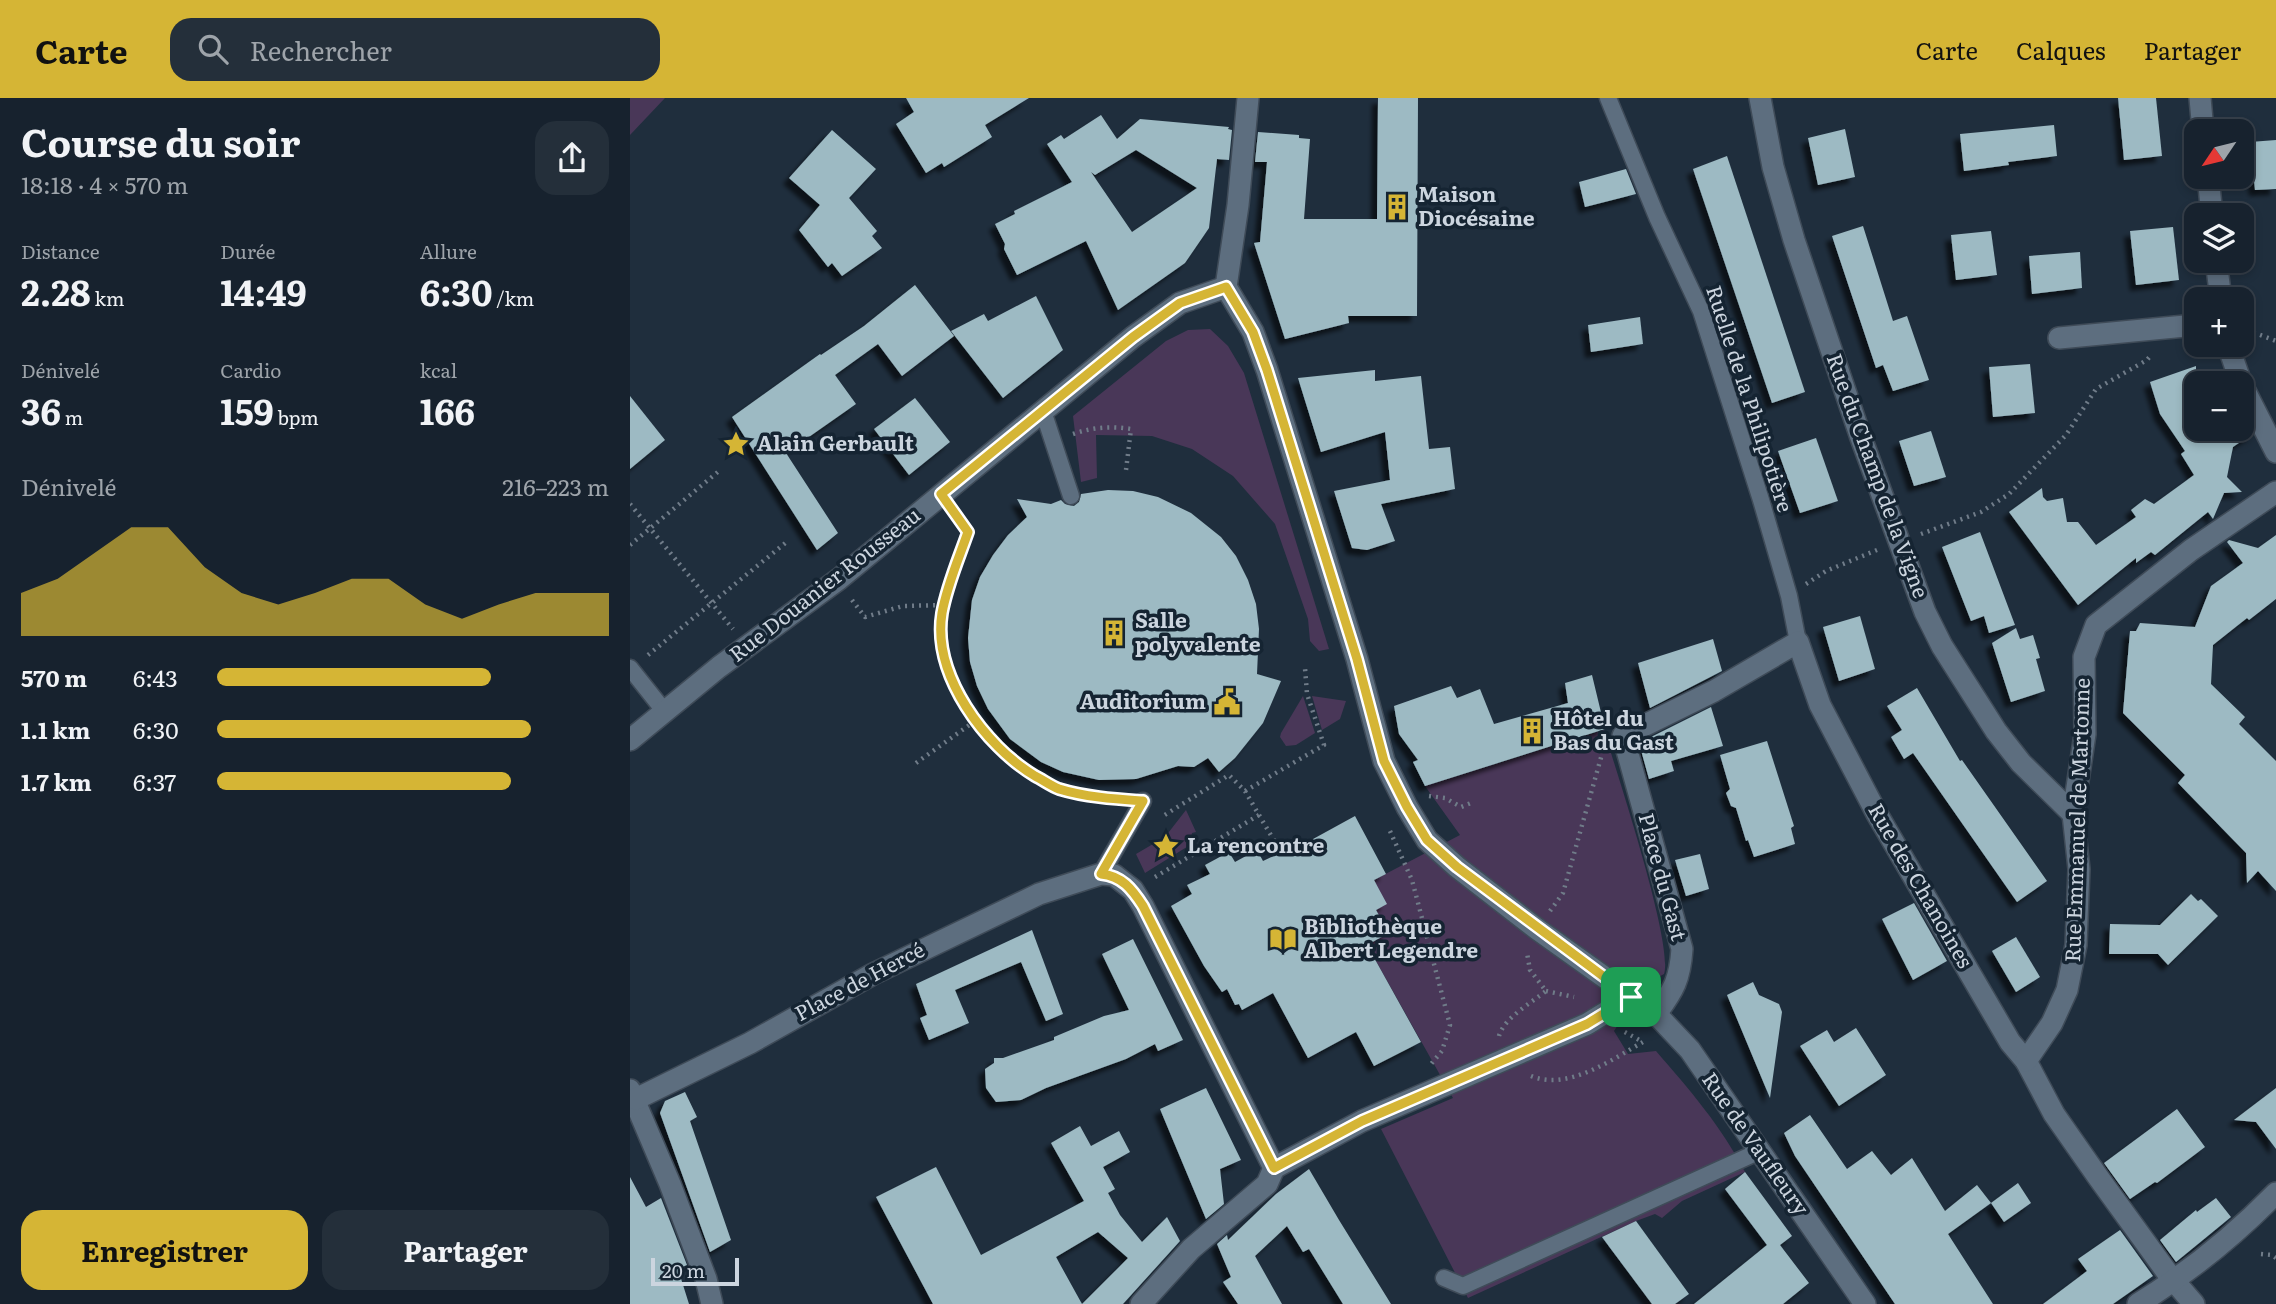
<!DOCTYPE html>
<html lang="fr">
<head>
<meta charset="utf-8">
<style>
  body { margin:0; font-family:Literata,serif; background:#242f3a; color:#f1f3f6; height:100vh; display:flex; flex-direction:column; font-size:26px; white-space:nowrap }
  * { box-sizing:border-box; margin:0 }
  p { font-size:23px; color:#9ea4aa }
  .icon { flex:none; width:38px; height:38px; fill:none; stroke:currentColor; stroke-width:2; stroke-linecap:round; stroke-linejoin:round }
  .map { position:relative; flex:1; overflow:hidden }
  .drawer { display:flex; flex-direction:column; background:#17222e; width:630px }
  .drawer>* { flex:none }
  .needle { width:46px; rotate:235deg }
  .tools { position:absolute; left:1554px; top:21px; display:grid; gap:14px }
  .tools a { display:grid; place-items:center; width:70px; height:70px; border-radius:14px; background:#17222e; box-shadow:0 4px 10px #0003,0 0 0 2px #363f4a; font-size:35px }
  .scale { position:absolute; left:21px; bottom:18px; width:88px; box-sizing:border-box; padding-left:7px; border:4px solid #ccd5df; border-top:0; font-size:19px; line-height:24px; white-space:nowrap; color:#ccd5df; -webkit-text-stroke:5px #152432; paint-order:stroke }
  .pin { position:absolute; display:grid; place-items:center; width:60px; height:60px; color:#fff; margin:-30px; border-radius:14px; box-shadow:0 4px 10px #0006 }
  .round { display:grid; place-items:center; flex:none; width:74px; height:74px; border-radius:21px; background:#242f3a }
  .overview { display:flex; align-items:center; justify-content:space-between; height:119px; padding:0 21px }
  h1 { font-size:38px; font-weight:700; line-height:52px }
  .figures { display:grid; grid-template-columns:repeat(3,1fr); gap:10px; height:119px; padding:7px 21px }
  .figures div { display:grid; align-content:center }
  .figures b { font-size:35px; font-weight:700 }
  .figures small { font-size:19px; font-weight:400 }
  .figures p { font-size:19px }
  .chart { height:196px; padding:14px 21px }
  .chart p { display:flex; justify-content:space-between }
  .chart svg { width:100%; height:126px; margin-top:7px; fill:#d5b535; opacity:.7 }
  .button { display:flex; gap:14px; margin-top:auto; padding:14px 21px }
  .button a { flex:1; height:80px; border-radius:21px; background:#d5b535; color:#111; font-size:28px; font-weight:700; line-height:80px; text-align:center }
  .button a+a { background:#242f3a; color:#f1f3f6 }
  ul { padding:0 21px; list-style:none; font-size:23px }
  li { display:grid; grid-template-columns:112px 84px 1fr; align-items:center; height:52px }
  li i { height:18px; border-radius:9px; background:#d5b535 }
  header { display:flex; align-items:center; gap:42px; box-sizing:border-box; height:98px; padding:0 35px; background:#d5b535; color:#111 }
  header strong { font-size:33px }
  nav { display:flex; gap:38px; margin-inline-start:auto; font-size:24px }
  .search { width:490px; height:63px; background:#242f3a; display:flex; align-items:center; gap:18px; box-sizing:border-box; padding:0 24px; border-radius:21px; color:#9ea4aa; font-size:26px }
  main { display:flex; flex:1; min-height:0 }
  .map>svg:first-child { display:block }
  .green { fill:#493758 }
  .building { fill:#9dbac3; fill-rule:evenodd; filter:url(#shadow) }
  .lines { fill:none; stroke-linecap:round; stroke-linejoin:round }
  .service-casing { stroke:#3f4b58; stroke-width:19 }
  .minor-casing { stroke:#3f4b58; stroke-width:24 }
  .tertiary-casing { stroke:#3f4b58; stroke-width:24 }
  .path { stroke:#707c89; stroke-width:4.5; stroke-dasharray:2 5; stroke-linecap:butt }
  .service { stroke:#5d6e7f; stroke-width:16 }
  .minor { stroke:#5d6e7f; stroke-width:21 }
  .tertiary { stroke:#5d6e7f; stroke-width:21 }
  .route-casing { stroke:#fff; stroke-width:14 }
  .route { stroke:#d5b535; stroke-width:9 }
  .labels { text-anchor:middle; stroke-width:7; stroke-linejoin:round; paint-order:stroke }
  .poi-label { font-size:21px; font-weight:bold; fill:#ccd5df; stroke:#152432; text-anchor:start }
  .street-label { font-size:21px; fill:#ccd5df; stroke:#152432 }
</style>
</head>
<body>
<header>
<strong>Carte</strong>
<div class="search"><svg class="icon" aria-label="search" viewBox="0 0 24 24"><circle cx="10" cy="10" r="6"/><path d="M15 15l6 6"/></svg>Rechercher</div>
<nav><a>Carte</a><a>Calques</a><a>Partager</a></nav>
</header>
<main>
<section class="drawer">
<div class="overview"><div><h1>Course du soir</h1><p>18:18 · 4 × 570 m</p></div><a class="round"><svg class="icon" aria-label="share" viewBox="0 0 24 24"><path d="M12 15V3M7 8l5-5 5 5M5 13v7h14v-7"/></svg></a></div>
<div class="figures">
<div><p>Distance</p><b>2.28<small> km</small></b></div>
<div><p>Durée</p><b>14:49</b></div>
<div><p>Allure</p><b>6:30<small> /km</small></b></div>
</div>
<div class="figures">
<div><p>Dénivelé</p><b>36<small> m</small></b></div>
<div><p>Cardio</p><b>159<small> bpm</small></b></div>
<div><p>kcal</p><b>166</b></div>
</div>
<div class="chart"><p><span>Dénivelé</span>216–223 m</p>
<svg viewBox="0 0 160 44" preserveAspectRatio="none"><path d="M0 44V29L10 24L20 15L30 6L40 6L50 20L60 29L70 33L80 29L90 24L100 24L110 33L120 38L130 33L140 29L150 29L160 29V44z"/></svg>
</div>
<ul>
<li><b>570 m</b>6:43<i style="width:70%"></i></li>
<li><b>1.1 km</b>6:30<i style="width:80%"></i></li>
<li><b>1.7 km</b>6:37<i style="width:75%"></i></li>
</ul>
<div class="button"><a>Enregistrer</a><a>Partager</a></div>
</section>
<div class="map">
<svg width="1646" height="1206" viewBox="0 0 1646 1206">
  <defs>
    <filter id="shadow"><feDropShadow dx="-6" dy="6" stdDeviation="2" flood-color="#0009"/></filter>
  </defs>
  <rect width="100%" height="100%" fill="#1f2e3d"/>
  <!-- green -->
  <g class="green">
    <path d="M0 0H35L0 37Z"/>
    <path d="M580 231 598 248 614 275 699 551 689 553 680 543 678 521 645 426 603 378 562 351 522 338 466 337 467 380 451 384 443 318 536 243 558 232Z"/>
    <path d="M673 598 685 635 666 647 656 648 650 639 651 635Z"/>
    <path d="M682 598 716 603 710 621 692 632Z"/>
    <path d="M974 632C986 673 1044 846 1034 876L1014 887 984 933 998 956 1026 953C1059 991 1092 1029 1115 1074L1052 1103 1032 1120 1025 1116 1006 1123 838 1200 751 1031 823 1000 737 847 759 835 746 812 744 782 830 737 795 688Z"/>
    <path d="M556 712 566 734 562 735 560 747 515 775 506 756 535 739Z"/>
  </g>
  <!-- building -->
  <g class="building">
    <path d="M276 0H399L355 27 362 39 314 69 312 65 296 75 266 26 284 14Z"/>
    <path d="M748 0H788L787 218H718L719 225 655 241 624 145 630 144 637 64H625L628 34 669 37V40L680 41 674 121H747Z"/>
    <path d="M1488 0H1526L1532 58 1494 62Z"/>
    <path d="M471 17 487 41 510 21 599 29 598 31 602 32 599 62 587 61 579 130 555 165 488 212 456 143 387 177 374 151 375 146 365 126 385 116 384 113 442 84 417 46 431 37 434 41ZM506 52 567 90 502 134 461 74 465 77Z"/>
    <path d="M1424 27 1427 58 1378 64 1379 67 1334 73 1330 36Z"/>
    <path d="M1215 31 1225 79 1188 87 1178 40Z"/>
    <path d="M202 32 246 71 219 100 247 133 242 138 252 150 212 178 202 165 198 169 169 132 190 107 159 80Z"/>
    <path d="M1646 42V91L1625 92 1620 44Z"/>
    <path d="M1097 58 1175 294 1142 305 1063 71Z"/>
    <path d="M996 71 1006 96 955 109 949 84Z"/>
    <path d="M1233 128 1263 223 1277 218 1299 282 1263 293 1253 267 1246 270 1202 138Z"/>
    <path d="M1543 129 1549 182 1506 187 1500 133Z"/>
    <path d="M1361 133 1367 177 1326 182 1321 137Z"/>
    <path d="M1450 154 1452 190 1402 196 1399 158Z"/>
    <path d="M285 187 324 238 272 278 248 246 205 277 226 306 156 355 208 435 187 452 102 319 190 256 191 257 234 228Z"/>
    <path d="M406 198 433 252 373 300 321 233 354 216 358 223Z"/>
    <path d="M1010 219 1013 246 961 254 958 227Z"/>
    <path d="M1400 266 1405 315 1363 319 1359 269Z"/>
    <path d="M1566 268V331H1619L1622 336 1603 349 1597 379 1612 394 1594 395 1583 421 1578 414 1525 457 1521 454 1506 465V460L1448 507 1379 414 1412 390 1413 399 1417 403 1433 400 1437 424H1448L1466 447 1506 419 1501 412 1515 401 1524 406 1564 377 1551 356 1555 353 1530 316 1520 284Z"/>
    <path d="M745 272V283L791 278 799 351 820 349 825 391 751 406 765 443 737 452 722 450 704 393 760 382 755 334 691 354 668 280Z"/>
    <path d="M0 298 35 342 0 371Z"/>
    <path d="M285 300 320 344 279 377 244 331Z"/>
    <path d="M1301 333 1316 379 1284 388 1269 343Z"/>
    <path d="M1186 340 1208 403 1170 415 1148 353Z"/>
    <path d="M478 392 503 393 528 399 561 415 591 439 606 458 618 482 626 506 629 531 627 576 651 583 633 625 605 660 589 674 578 660 564 669 548 668 506 681 469 682 433 674 411 664 380 641 358 611 347 588 340 564 338 540 342 502 350 479 363 457 378 437 397 419 387 401 421 406 431 402 435 406 444 408 449 404 451 396Z"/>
    <path d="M1350 434 1385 527 1359 535 1354 518 1341 523 1312 449Z"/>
    <path d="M1646 437V501L1619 522 1617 520 1583 547 1581 586 1615 619 1609 626 1646 663V793L1628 773 1617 785 1616 755 1548 685 1555 677 1493 615 1500 533H1506L1510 525 1565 529 1581 488 1613 465 1597 444 1599 442 1628 450Z"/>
    <path d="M1230 518 1245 571 1209 583 1193 529Z"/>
    <path d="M1386 530 1390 541 1403 537 1410 560 1406 561 1415 593 1381 604 1362 545Z"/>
    <path d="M1083 541 1092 573 1020 610 1008 565Z"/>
    <path d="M962 577 975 631 795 688 783 664 788 662 769 636 764 608 821 588 827 600 850 591 864 626 938 605 935 585Z"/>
    <path d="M1287 590 1330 663 1332 662 1417 783 1387 804 1283 655 1274 661 1261 639 1272 632 1257 608Z"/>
    <path d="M1081 609 1093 648 1041 663 1044 673 1019 681 1009 645Z"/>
    <path d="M1137 643 1164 728 1161 730 1165 746 1124 759 1118 742 1116 743 1106 710 1101 708 1096 695 1100 691 1090 657Z"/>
    <path d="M725 718 756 776 744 782 757 806 746 812 759 835 737 847 791 944 744 968 726 934 678 960 643 895 612 912 609 906 605 907 597 891 592 894 574 868 541 808 562 796 557 787 580 776 575 767 599 754 605 764 627 752 633 763 652 754 654 757Z"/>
    <path d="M1070 756 1079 791 1056 798 1045 762Z"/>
    <path d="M1561 796 1568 803 1571 801 1588 818 1538 867 1528 856H1479L1480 826 1530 827Z"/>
    <path d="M1284 805 1317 863 1283 882 1252 821Z"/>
    <path d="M402 832 433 916 416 923 391 864 325 892 339 925 299 942 290 920 297 917 286 886Z"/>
    <path d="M1386 839 1410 879 1386 894 1362 853Z"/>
    <path d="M503 841 553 942 528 953 525 946 496 961 416 990 391 1002 366 1004 356 990 355 971 364 965V960H373L424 942V939L474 918 499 912 472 856Z"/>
    <path d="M1123 884 1129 897 1149 906 1152 914 1140 1000 1097 897Z"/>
    <path d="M1226 930 1256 977 1209 1008 1170 948 1197 932 1204 944Z"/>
    <path d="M576 990 611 1062 590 1071 594 1106 576 1121 530 1011Z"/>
    <path d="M1646 990V1051L1626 1024 1604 1022Z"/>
    <path d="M55 994 67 1019 60 1023 101 1142 80 1154 30 1015 35 1003Z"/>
    <path d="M1547 1011 1575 1049 1527 1085 1525 1084 1500 1101 1474 1065Z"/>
    <path d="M1180 1017 1217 1071 1242 1053 1261 1077 1282 1060 1315 1113 1347 1087 1361 1105 1318 1136 1363 1206H1265L1165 1058 1154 1035Z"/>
    <path d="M450 1028 461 1048 489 1033 500 1054 473 1069 485 1091 478 1095 490 1117 512 1144 537 1119 550 1143 493 1206H452L498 1160 468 1134 426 1159 452 1206H303L246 1099 306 1069 351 1157 454 1103 421 1045Z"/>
    <path d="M679 1071 709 1122 761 1206H713L679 1151 673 1154 657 1128 625 1158 652 1206H608L593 1184 601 1179 587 1146 597 1137 598 1142 646 1096Z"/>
    <path d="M1115 1074 1162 1138 1150 1147 1179 1185 1153 1206H1064L1137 1147 1095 1091Z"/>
    <path d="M0 1079 16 1109 31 1100 57 1167 48 1171 59 1206H0Z"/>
    <path d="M1388 1085 1401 1105 1374 1124 1361 1105Z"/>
    <path d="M1586 1100 1601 1119 1546 1164 1530 1142 1566 1112 1567 1114Z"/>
    <path d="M1006 1123 1059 1196 1045 1206H1022L972 1139Z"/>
    <path d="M1490 1132 1523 1178 1483 1206H1413L1457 1173 1448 1161Z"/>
  </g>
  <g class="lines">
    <!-- service casing -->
    <g class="service-casing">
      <g id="service">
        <path d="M978 0 1027 119 1071 213 1131 402 1159 498 1168 544"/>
        <path d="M413 313 441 398"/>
        <path d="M0 570 35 614"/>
        <path d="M471 776 513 703"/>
        <path d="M814 1180 833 1188 1130 1053"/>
      </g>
    </g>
    <!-- minor casing -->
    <g class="minor-casing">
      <g id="minor">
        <path d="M1130 0 1143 69 1164 142 1230 337 1295 514 1312 548 1366 633 1391 665 1443 716"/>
        <path d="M1570 0 1573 33"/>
        <path d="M1578 79 1582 117"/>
        <path d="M1586 163 1591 201"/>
        <path d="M1429 240 1566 227"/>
        <path d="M1598 247 1611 285"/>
        <path d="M1612 287 1646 354"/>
        <path d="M0 642 89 569 209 481 503 239 550 205 596 189"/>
        <path d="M1026 916C1044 892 1050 881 1052 851L993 638 1084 593 1168 544 1190 607 1247 716 1380 944 1396 963 1424 1016 1468 1079 1539 1177 1564 1206"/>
        <path d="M1396 963 1422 925 1437 892 1446 847 1449 771 1443 716 1455 636 1454 559 1466 527 1561 452 1646 394"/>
        <path d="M0 992 40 1086 76 1181 82 1206"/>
        <path d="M6 1001 120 945 243 876 409 796 471 776 484 777 503 792 513 808 644 1070"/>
        <path d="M644 1070 732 1023 957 926 1001 899"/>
        <path d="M511 1206 561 1151 637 1086 644 1070"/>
        <path d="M1508 1206C1558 1175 1605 1137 1646 1095"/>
      </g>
    </g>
    <!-- tertiary casing -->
    <g class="tertiary-casing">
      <path id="tertiary" d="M618 0 608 107 596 189 623 234 637 272 727 561 754 663 777 709 797 742 827 769 907 831 1026 916 1060 952 1235 1206"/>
    </g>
    <!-- path -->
    <g class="path">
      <path d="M1617 232 1646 243"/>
      <path d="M443 336C463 329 481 328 501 331L496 372"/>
      <path d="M0 406 103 531"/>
      <path d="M326 416 338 434C325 471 305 514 313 554 317 579 334 601 345 623"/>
      <path d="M1291 436 1351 414 1379 396 1436 337 1466 291 1517 262 1521 257"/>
      <path d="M0 447 89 373"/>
      <path d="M1176 486 1196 473 1247 452"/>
      <path d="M222 502 235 519 273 508 314 507"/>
      <path d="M18 557 159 442"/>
      <path d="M286 665 345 623C367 650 393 675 425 690 444 698 470 699 491 701"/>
      <path d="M615 693 694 647 677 596 675 570"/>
      <path d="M799 698 815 700 831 709 841 705"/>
      <path d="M629 717 645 744V758"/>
      <path d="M760 733 782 782 820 927 812 953 801 966"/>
      <path d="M525 779 629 717 615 693 599 677 533 718"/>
      <path d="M920 813 933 795 972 656"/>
      <path d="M916 893 944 899"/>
      <path d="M869 938C874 920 901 905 916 893L900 872 897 855"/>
      <path d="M901 978C938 993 981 962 1013 944L993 933"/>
      <path d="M1631 1156 1642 1157 1646 1160"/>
    </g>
    <!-- service -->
    <use href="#service" class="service"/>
    <!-- minor -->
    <use href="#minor" class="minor"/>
    <!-- tertiary -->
    <use href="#tertiary" class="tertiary"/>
  </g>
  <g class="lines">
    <!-- route casing -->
    <g class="route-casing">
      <path id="route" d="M596 189 623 234 637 272 727 561 754 663 777 709 797 742 827 769 1001 899 957 926 732 1023 644 1070 513 808C502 791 492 778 471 776L513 703C485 701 455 699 429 691 421 688 413 682 405 678 355 648 302 577 312 515 317 487 329 460 338 434L311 396 503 239 550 205Z"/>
    </g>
    <!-- route -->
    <use href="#route" class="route"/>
  </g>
  <!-- icons -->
  <defs>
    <g id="building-bare" transform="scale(2.1)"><path d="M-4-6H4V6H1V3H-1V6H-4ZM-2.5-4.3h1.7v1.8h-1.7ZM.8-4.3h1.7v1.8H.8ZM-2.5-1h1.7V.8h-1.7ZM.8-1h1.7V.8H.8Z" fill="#d5b535" stroke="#152432" stroke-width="2.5" paint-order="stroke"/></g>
    <g id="sight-bare" transform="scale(2.1)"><path d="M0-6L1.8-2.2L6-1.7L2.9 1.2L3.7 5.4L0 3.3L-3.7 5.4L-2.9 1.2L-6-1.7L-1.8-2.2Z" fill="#d5b535" stroke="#152432" stroke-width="2.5" paint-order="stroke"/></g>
    <g id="civic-bare" transform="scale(2.1)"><path d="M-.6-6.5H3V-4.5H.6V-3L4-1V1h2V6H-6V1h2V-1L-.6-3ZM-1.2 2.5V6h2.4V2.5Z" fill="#d5b535" stroke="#152432" stroke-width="2.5" paint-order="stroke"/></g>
    <g id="library-bare" transform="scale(2.1)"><path d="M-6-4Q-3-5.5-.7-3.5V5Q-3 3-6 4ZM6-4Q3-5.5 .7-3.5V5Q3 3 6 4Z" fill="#d5b535" stroke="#152432" stroke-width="2.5" paint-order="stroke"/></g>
  </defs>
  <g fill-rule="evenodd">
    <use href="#building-bare" x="767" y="109"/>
    <use href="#sight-bare" x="106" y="346"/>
    <use href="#building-bare" x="484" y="535"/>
    <use href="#civic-bare" x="597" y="604"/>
    <use href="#building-bare" x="902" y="633"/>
    <use href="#sight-bare" x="536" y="748"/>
    <use href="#library-bare" x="653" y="841"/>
  </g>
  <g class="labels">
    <!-- poi labels -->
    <g class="poi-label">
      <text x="788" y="104">Maison<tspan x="788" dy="24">Diocésaine</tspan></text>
      <text x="127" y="353">Alain Gerbault</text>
      <text x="505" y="530">Salle<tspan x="505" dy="24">polyvalente</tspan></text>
      <text x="576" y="611" text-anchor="end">Auditorium</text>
      <text x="923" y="628">Hôtel du<tspan x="923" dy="24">Bas du Gast</tspan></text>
      <text x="557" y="755">La rencontre</text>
      <text x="674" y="836">Bibliothèque<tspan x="674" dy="24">Albert Legendre</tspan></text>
    </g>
    <!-- street labels -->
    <g class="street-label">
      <text transform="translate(1119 301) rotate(72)" y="7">Ruelle de la Philipotière</text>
      <text transform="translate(1247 378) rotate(70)" y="7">Rue du Champ de la Vigne</text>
      <text transform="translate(195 487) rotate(-38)" y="7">Rue Douanier Rousseau</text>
      <text transform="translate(1448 722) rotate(-88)" y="7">Rue Emmanuel de Martonne</text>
      <text transform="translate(1032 779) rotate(75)" y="7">Place du Gast</text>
      <text transform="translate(1290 788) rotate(60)" y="7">Rue des Chanoines</text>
      <text transform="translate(230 884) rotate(-28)" y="7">Place de Hercé</text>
      <text transform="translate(1125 1046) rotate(55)" y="7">Rue de Vaufleury</text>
    </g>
  </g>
</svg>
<div class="tools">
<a><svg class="needle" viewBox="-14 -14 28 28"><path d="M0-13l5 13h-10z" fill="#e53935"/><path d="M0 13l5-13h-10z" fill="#9ea4aa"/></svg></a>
<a><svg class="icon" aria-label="layers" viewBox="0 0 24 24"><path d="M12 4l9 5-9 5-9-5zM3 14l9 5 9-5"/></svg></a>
<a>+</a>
<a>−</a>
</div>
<div class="scale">20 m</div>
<div class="pin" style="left:1001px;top:899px;background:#1e9e55"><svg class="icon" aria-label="arrive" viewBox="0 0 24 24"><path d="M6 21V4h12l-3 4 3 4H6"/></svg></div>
</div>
</main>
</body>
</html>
